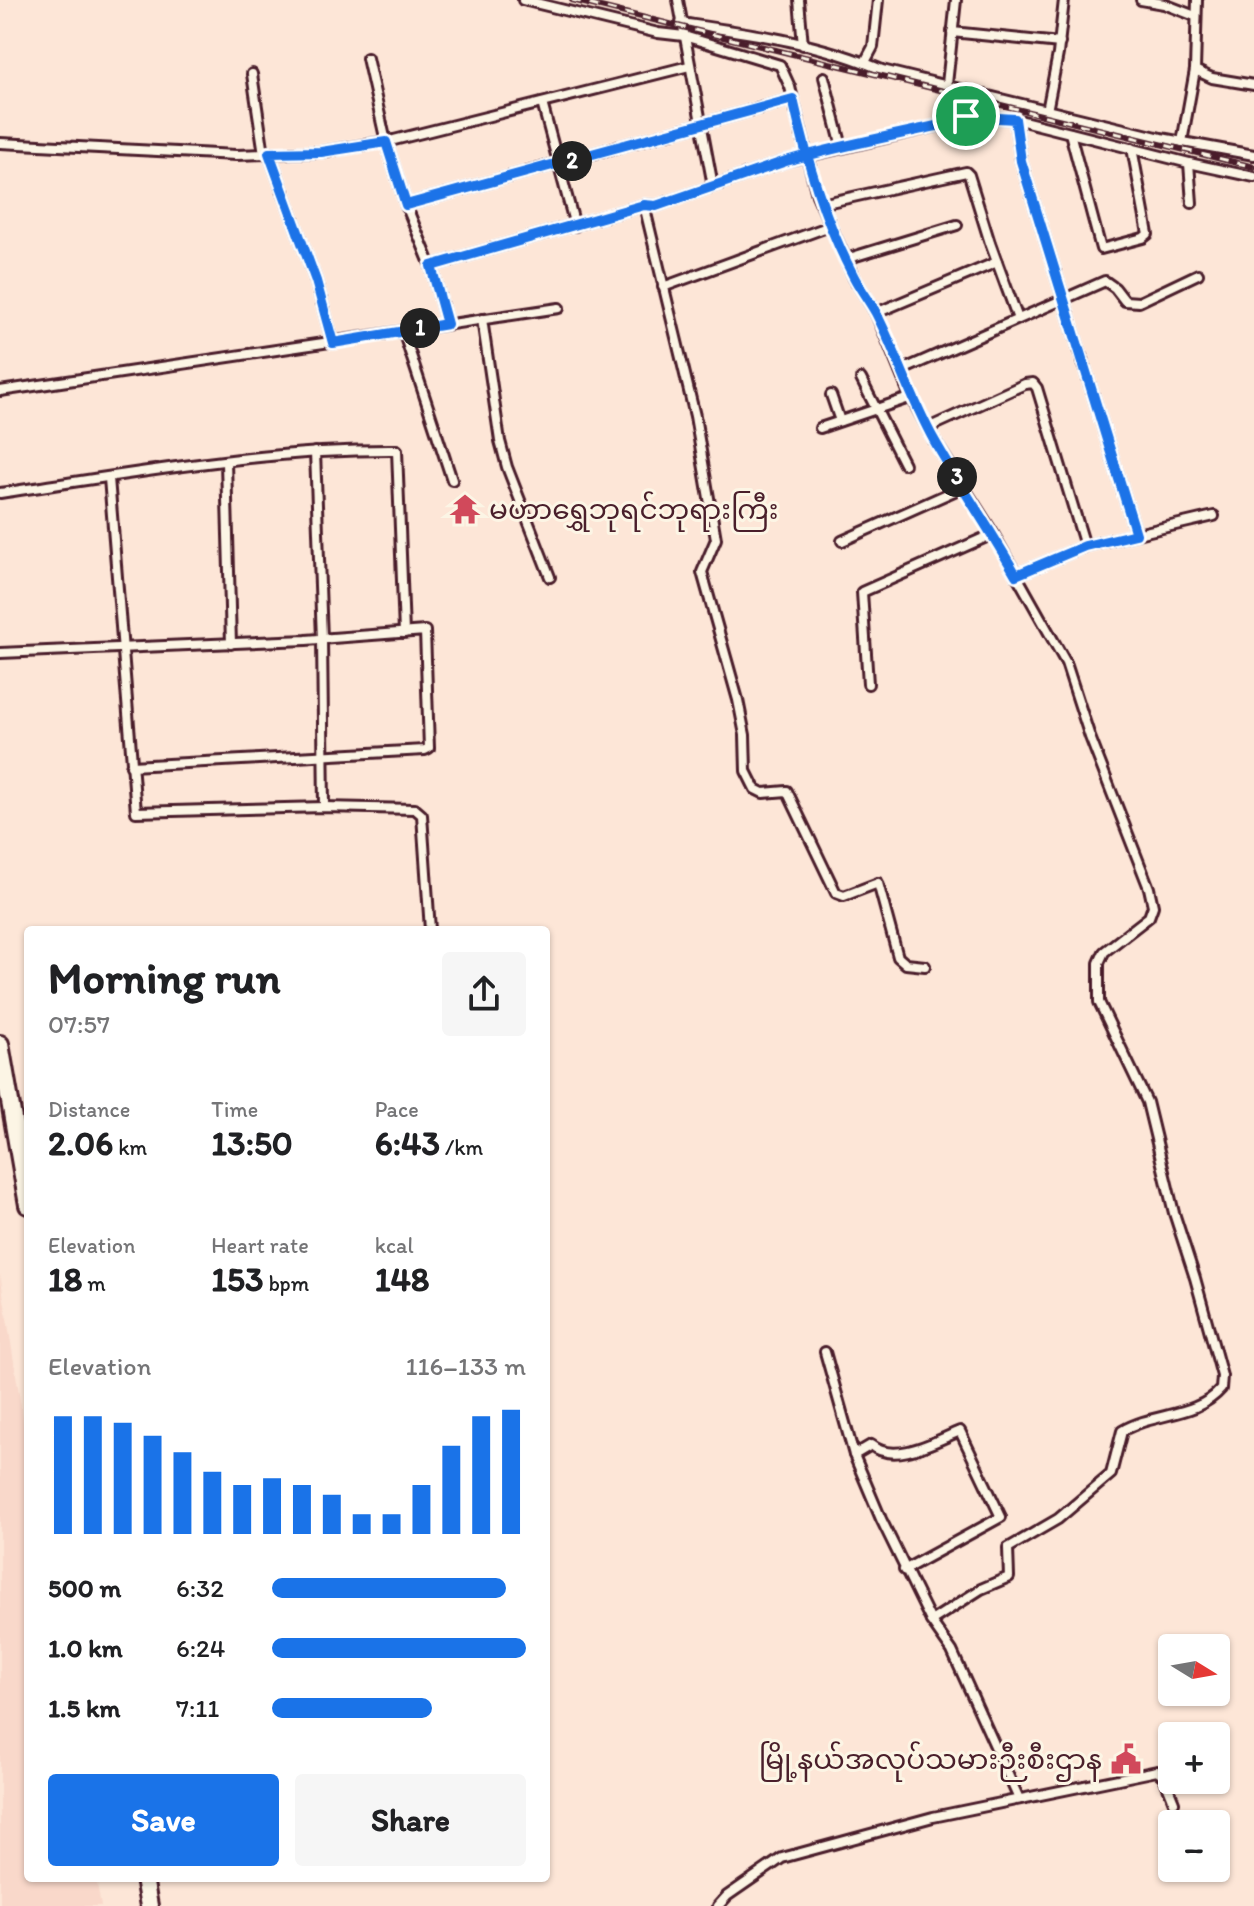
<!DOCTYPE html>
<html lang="en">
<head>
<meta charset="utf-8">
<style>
  body { margin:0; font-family:Itim,"Noto Sans Myanmar",sans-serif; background:#f6f6f6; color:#202124; height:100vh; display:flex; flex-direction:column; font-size:30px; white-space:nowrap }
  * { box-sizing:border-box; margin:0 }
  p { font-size:26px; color:#757577 }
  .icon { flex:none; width:44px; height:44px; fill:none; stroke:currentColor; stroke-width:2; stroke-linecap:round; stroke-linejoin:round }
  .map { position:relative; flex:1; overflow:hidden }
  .details { position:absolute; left:24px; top:926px; width:526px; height:956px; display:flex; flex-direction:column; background:#fff; border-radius:8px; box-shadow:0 2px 6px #0004 }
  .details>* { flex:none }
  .needle { width:52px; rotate:101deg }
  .fabs { position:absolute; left:1158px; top:1634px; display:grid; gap:16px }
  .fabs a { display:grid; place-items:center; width:72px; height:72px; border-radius:8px; background:#fff; box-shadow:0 2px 6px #0004; font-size:40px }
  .pin { position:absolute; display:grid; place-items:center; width:68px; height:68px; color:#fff; margin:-34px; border:4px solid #fff; border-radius:50%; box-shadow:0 2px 8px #0007 }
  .km { position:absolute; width:40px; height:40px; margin:-20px; border-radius:50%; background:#222; color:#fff; font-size:22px; line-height:40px; text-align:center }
  .round { display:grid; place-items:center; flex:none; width:84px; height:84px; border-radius:8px; background:#f6f6f6 }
  .headline { display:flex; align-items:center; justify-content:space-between; height:136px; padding:0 24px }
  h1 { font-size:44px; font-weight:700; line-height:60px }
  .stats { display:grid; grid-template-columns:repeat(3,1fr); gap:12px; height:136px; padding:8px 24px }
  .stats div { display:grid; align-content:center }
  .stats b { font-size:34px; font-weight:700 }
  .stats small { font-size:22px; font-weight:400 }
  .stats p { font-size:22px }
  .chart { height:224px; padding:16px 24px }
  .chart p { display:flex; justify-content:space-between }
  .chart svg { width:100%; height:144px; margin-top:8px; stroke:#1a73e8; stroke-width:6 }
  .action { display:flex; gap:16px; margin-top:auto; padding:16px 24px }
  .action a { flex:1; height:92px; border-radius:8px; background:#1a73e8; color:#fff; font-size:32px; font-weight:700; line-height:92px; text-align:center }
  .action a+a { background:#f6f6f6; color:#202124 }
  ul { padding:0 24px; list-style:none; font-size:26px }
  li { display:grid; grid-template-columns:128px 96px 1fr; align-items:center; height:60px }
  li i { height:20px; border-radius:10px; background:#1a73e8 }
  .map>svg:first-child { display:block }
  .built { fill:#f9d8ca }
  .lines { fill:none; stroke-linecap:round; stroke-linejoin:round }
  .street-casing { stroke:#4a1f2b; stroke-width:14 }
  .highway-casing { stroke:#4a1f2b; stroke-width:22 }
  .street { stroke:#fcf5e5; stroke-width:8 }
  .highway { stroke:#fcf5e5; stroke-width:16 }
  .rail-casing { stroke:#4a1f2b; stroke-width:6 }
  .rail { stroke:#fcf5e5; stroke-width:3; stroke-dasharray:9; stroke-linecap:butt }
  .route-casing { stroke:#fff; stroke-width:16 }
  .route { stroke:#1a73e8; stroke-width:10 }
  .labels { text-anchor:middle; stroke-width:6; stroke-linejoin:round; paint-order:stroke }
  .poi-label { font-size:28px; fill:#4a1f2b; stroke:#fcf5e5; text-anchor:start }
</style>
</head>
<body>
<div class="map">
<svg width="1254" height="1906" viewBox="0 0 1254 1906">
  <rect width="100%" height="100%" fill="#fde6d7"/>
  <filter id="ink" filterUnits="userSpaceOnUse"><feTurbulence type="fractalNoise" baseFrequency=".0125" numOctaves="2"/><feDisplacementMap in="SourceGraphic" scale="16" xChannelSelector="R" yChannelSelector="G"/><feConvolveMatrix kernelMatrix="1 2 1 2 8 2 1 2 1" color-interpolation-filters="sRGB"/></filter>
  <g filter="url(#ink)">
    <!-- built -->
    <path class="built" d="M0 1274 28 1450V1878H96L101 1906H0Z"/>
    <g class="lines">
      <!-- street casing -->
      <g class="street-casing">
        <g id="street">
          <path d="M523 0 658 33 684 36 780 65 790 87 817 195 837 240 854 278 876 313 908 391 934 440 991 530 1066 663 1090 737 1149 888 1153 906 1149 917 1104 952 1099 963V1002L1147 1102 1174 1213 1195 1278 1222 1376 1221 1389C1196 1418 1154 1412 1122 1431L1111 1474 1058 1519 1008 1548 1009 1577 981 1589 931 1621"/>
          <path d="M678 0 713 186"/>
          <path d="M799 0 803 45"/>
          <path d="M1141 0 1164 4 1195 16"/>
          <path d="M681 23C749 33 819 42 882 70L1161 138 1254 155"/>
          <path d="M952 32 1060 43"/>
          <path d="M367 58 386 142 406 205 431 266 447 324"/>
          <path d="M865 62 873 47 878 0"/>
          <path d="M1195 70 1212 78 1254 85"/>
          <path d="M252 74 264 154"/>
          <path d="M824 77 842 147"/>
          <path d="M947 84 956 0"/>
          <path d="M542 103 575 226"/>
          <path d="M1047 111 1058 54 1064 0"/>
          <path d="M1015 119 1021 161 1136 534"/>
          <path d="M1070 133 1101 249 1143 238 1148 234 1132 148"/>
          <path d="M1182 142 1195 70 1197 0"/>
          <path d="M0 143 236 155 321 152 394 140 689 66"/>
          <path d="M269 153 316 281 333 343"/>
          <path d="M1189 163 1192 203"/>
          <path d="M821 204 966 172 969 175 990 243 1018 319"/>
          <path d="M406 205 793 99"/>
          <path d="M644 205 695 416 716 539 702 572 738 700 745 735 746 771 755 789 763 793 787 791 836 893 844 896 878 883 898 957 906 964 925 966"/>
          <path d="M846 259 957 225"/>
          <path d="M431 266 644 205 656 206 786 161 959 121 966 116 1015 119 1189 163 1254 177"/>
          <path d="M663 287 830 226"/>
          <path d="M876 313 997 262"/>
          <path d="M482 319 500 441 507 467 550 577"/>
          <path d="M403 331 452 480"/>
          <path d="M900 371 1105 281 1115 288 1125 301 1139 302 1198 274"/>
          <path d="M861 379 904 464"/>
          <path d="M0 391 559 308"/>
          <path d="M831 395 840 421"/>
          <path d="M820 428 912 397"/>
          <path d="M928 428 1025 384 1033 383 1037 388 1085 546"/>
          <path d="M315 452 322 639 324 807"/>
          <path d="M226 462 231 644"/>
          <path d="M109 478 136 812 324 807 415 809 422 815 430 930"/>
          <path d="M0 493C131 474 264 449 397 450L404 633"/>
          <path d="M842 541 963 487"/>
          <path d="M1016 575 1085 546 1214 516"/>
          <path d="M0 653 306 640 425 631 429 748 425 750 131 766"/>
          <path d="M868 684 862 592 993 534"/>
          <path d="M825 1352 854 1455 881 1519 931 1621 952 1651 1019 1799"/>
          <path d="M854 1455 871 1445C895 1465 935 1441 960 1431L1001 1517 904 1570"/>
          <path d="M718 1906 727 1896 782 1858 933 1817 1157 1771 1164 1777 1174 1802"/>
        </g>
      </g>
      <!-- highway casing -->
      <g class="highway-casing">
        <g id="highway">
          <path d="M0 1044 28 1205"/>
          <path d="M144 1878 149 1906"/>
        </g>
      </g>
      <!-- street -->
      <use href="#street" class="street"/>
      <!-- highway -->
      <use href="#highway" class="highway"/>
      <!-- rail casing -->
      <g class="rail-casing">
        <path id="rail" d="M572 0 1254 167"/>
      </g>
      <!-- rail -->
      <use href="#rail" class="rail"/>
    </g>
  </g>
  <g class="lines" filter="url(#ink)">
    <!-- route casing -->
    <g class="route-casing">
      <path id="route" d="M966 116 959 121C901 134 843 145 786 161L656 206 644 205 431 266 447 324 333 343 316 281 269 153 321 152 386 142 406 205 793 99C807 161 824 220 854 277 860 289 869 300 876 313 897 354 911 399 934 440 960 486 990 529 1016 575L1085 546 1136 534 1021 161 1015 119 966 116"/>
    </g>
    <!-- route -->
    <use href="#route" class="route"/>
  </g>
  <!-- icons -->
  <defs>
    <g id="temple-bare" transform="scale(2.4)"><path d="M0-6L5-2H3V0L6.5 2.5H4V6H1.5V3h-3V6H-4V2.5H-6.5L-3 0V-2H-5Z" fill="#d1495b" stroke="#fcf5e5" stroke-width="2.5" paint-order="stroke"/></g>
    <g id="civic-bare" transform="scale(2.4)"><path d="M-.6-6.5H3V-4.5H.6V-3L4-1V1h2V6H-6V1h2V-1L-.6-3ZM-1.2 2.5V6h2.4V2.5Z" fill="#d1495b" stroke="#fcf5e5" stroke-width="2.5" paint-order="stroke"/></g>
  </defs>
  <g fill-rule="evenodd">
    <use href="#temple-bare" x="465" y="509"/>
    <use href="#civic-bare" x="1126" y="1759"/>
  </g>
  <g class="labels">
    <!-- poi labels -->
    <g class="poi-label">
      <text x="489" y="519">မဟာရွှေဘုရင်ဘုရားကြီး</text>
      <text x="1102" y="1769" text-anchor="end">မြို့နယ်အလုပ်သမားဉီးစီးဌာန</text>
    </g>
  </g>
</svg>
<div class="fabs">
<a><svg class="needle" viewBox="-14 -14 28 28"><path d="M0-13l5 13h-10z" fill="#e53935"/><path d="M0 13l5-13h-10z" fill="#757577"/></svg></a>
<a>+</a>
<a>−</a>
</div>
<div class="pin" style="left:966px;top:116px;background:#1e9e55"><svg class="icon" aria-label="arrive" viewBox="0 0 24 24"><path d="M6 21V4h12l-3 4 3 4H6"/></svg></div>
<b class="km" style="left:420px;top:328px">1</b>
<b class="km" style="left:572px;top:161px">2</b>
<b class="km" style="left:957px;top:477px">3</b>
<section class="details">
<div class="headline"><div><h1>Morning run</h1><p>07:57</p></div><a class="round"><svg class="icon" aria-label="share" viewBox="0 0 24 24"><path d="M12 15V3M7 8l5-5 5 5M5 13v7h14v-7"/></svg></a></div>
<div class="stats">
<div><p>Distance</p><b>2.06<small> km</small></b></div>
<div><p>Time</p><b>13:50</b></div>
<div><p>Pace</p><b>6:43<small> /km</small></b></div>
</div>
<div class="stats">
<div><p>Elevation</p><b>18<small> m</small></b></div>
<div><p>Heart rate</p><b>153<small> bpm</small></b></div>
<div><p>kcal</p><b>148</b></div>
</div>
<div class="chart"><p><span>Elevation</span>116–133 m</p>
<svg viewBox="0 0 160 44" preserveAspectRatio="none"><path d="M5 44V8M15 44V8M25 44V10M35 44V14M45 44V19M55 44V25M65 44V29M75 44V27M85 44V29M95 44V32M105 44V38M115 44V38M125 44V29M135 44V17M145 44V8M155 44V6"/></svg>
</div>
<ul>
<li><b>500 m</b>6:32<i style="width:92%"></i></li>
<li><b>1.0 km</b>6:24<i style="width:100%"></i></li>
<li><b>1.5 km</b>7:11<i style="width:63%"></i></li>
</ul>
<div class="action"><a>Save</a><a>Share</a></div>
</section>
</div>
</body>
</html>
